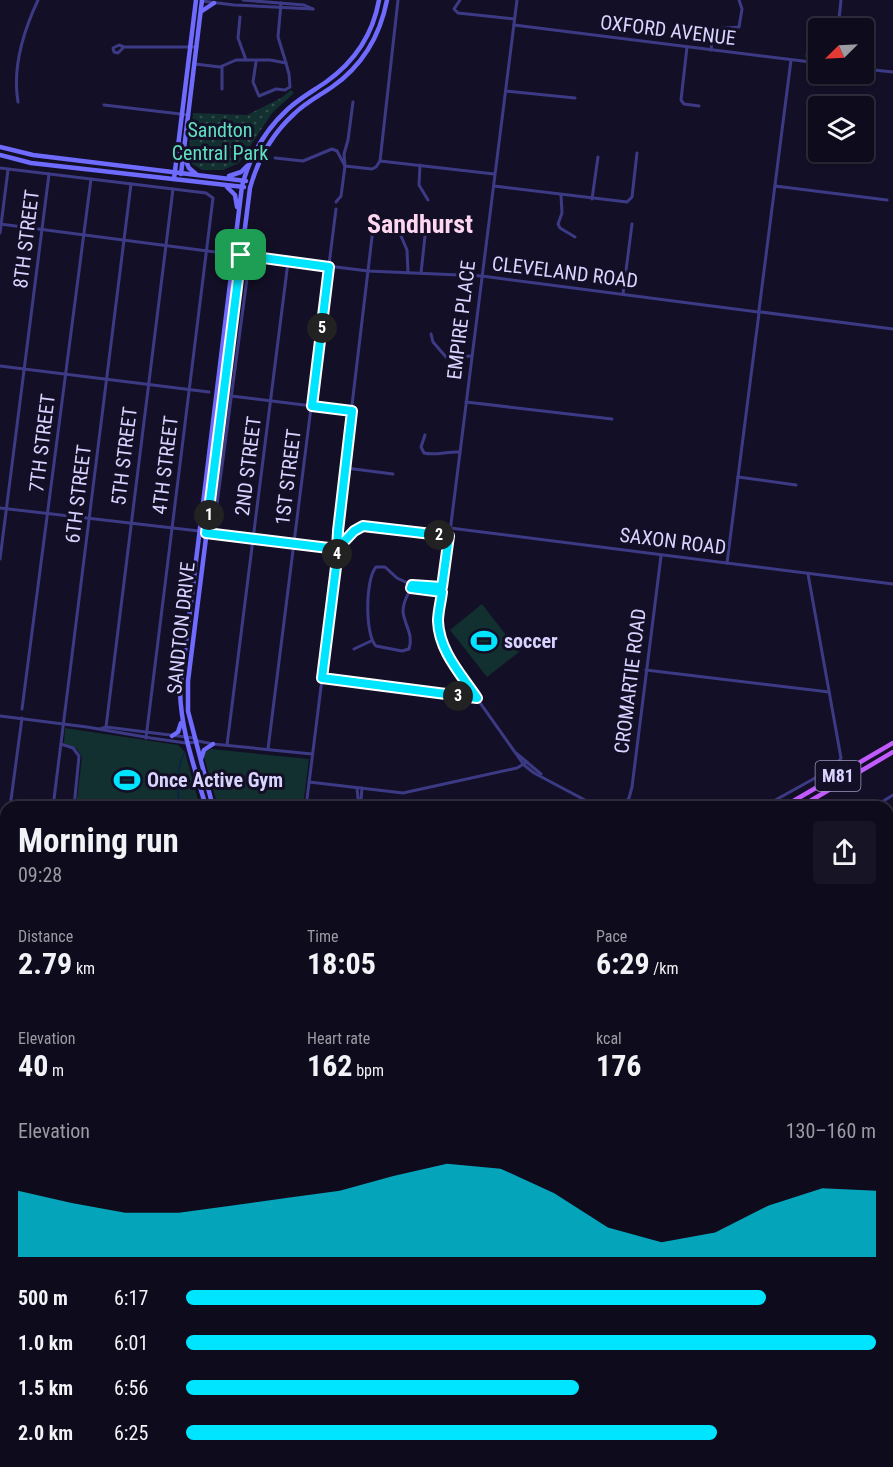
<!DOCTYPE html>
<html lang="en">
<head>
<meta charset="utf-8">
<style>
  body { margin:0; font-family:"Roboto Condensed",sans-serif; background:#171425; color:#f1f3f6; height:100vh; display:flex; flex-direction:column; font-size:22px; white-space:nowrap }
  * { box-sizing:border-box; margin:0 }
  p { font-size:20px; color:#9b9ba3 }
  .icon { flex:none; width:33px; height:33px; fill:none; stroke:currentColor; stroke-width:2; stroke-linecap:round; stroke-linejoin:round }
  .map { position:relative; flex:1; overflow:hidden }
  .side { position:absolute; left:0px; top:801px; width:894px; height:666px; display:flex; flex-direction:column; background:#0e0b1c; border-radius:18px 18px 0 0; box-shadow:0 2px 4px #0004,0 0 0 2px #2e2b3b }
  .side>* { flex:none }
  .needle { width:39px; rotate:246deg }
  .fabs { position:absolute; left:808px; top:18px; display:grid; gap:12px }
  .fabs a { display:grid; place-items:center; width:66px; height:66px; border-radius:6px; background:#0e0b1c; box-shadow:0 2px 4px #0004,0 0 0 2px #2e2b3b; font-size:30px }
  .pin { position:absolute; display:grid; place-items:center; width:51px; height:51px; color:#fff; margin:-26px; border-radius:12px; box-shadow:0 3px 9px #0006 }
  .km { position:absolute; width:30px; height:30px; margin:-15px; border-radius:50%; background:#222; color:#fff; font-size:16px; line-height:30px; text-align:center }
  .round { display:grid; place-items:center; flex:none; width:63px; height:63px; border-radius:6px; background:#171425 }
  .headline { display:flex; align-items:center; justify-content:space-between; height:102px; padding:0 18px }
  h1 { font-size:33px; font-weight:700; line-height:45px }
  .stats { display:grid; grid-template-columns:repeat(3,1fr); gap:9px; height:102px; padding:6px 18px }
  .stats div { display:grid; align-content:center }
  .stats b { font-size:30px; font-weight:700 }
  .stats small { font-size:16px; font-weight:400 }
  .stats p { font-size:16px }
  .chart { height:168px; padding:12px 18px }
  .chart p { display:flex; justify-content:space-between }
  .chart svg { width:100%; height:108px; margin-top:6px; fill:#00e5ff; opacity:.7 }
  ul { padding:0 18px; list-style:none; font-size:20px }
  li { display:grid; grid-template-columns:96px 72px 1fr; align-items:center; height:45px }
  li i { height:15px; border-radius:8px; background:#00e5ff }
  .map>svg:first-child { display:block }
  .green { fill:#12302f }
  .park { fill:url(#park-dots) }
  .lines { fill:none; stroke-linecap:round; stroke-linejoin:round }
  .stream { stroke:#0c2248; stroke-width:1.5 }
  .street { stroke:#3d3a85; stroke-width:3 }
  .secondary { stroke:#6f6bff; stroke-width:4.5 }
  .primary { stroke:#c25bff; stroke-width:4.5 }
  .route-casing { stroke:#fff; stroke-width:12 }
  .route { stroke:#00e5ff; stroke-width:8 }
  .labels { text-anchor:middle; stroke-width:6; stroke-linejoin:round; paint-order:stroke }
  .shield { fill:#130f26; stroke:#9e99be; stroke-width:1.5 }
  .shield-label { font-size:18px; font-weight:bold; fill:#d9d4ff }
  .street-label { font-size:20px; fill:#d9d4ff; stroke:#130f26 }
  .park-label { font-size:20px; fill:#5fe0c0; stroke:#130f26 }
  .poi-label { font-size:20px; font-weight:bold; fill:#d9d4ff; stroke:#130f26; text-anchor:start }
  .district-label { font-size:26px; font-weight:bold; fill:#ffd6f0; stroke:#130f26 }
</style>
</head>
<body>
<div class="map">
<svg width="893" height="1467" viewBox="0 0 893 1467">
  <defs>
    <pattern id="park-dots" width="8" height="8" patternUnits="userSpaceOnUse" patternTransform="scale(1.5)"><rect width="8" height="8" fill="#12302f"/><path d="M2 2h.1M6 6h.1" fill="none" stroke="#344d4e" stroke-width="1.8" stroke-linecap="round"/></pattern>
  </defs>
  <rect width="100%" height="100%" fill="#130f26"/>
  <!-- green -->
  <g class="green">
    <path d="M482 604 519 652 487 677 450 630Z"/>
    <path d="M65 728 178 745 185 752 200 807H76L82 757 77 749 64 743Z"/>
    <path d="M211 749 309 759 303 807H218L204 757 205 752Z"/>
    <path d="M893 1370V1434H888V1372Z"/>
  </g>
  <!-- park -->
  <g class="park">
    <path d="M291 90 294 93 272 113 239 163 223 170H202L192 164 189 149 193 113 247 115 281 98Z"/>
    <path d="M888 1274H893V1355L888 1361Z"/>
    <path d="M6 1376V1440L0 1438V1385Z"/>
    <path d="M39 1461H86L90 1467H47Z"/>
    <path d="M351 1461H398L409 1467H361Z"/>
    <path d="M489 1461H578L574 1467H482Z"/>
  </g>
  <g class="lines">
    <!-- stream -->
    <g class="stream">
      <path d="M180 807C177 788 176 771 184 753"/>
      <path d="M888 1314 893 1306"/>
      <path d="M0 1393 6 1387"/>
      <path d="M0 1398 6 1403"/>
      <path d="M79 1461 83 1467"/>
      <path d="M360 1461 368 1467"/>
      <path d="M272 1467 279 1461"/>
      <path d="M526 1467 533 1461"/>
    </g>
    <!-- street -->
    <g class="street">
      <path d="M243 0 304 5 313 9"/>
      <path d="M460 0 454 9 458 13 514 19"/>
      <path d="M517 0 437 635 442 649 524 765 534 773 598 807"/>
      <path d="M202 1 234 5 313 9"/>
      <path d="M240 17 238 38 246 60H270L286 63 278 37 281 3"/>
      <path d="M514 25 819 63"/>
      <path d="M838 28 841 0"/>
      <path d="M809 42 819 43"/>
      <path d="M124 47 118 53 114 52 113 48 119 45 124 47H197"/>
      <path d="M687 47 681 100 684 104 699 106"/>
      <path d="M711 50 713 34 715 29 739 27 742 9 739 0"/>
      <path d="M807 56 812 23 838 26"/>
      <path d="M256 62 253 82 259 96 276 89 285 90 290 87 289 74 286 63"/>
      <path d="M195 64 220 67 236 60H246"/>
      <path d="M222 66V89"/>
      <path d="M864 69 893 72"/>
      <path d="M506 91 575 98"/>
      <path d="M18 102C12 67 23 32 38 0"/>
      <path d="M104 105 189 115"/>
      <path d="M275 158 303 161 332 149 337 151 345 166 372 169 376 167 380 161"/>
      <path d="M380 161 398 0"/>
      <path d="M380 161 494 174"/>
      <path d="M420 165 419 185 428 200"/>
      <path d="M0 168 206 193 213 198 146 738"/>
      <path d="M494 186 627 202 632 197 637 153"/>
      <path d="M775 186 887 200"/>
      <path d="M561 195 562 213 558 224 560 228 575 237"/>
      <path d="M592 199 598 157"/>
      <path d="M336 202 341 196 345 166 344 154 348 140 353 102"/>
      <path d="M0 224 223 253"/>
      <path d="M0 233 8 170"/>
      <path d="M401 236 407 250 408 273"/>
      <path d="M241 255 368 271 482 276 758 312"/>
      <path d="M421 273 425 236"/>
      <path d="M623 294 632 224"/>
      <path d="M759 310 791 60"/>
      <path d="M761 312 893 329"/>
      <path d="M431 334 433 342 446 357 471 356"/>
      <path d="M0 366 209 392"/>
      <path d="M231 396 352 411"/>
      <path d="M466 402 612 419"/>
      <path d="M425 435 421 447 424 453C436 456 447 451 460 452"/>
      <path d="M346 468 393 474"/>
      <path d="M738 477 796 485"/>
      <path d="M0 508 199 531"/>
      <path d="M450 528 893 584"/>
      <path d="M337 531 343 535 349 536"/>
      <path d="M206 533 337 549 354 531 363 526 448 536"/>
      <path d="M213 534 250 256"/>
      <path d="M0 559 49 174"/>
      <path d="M727 563 759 313"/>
      <path d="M412 585C409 594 403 600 403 611 404 625 414 634 409 649L402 651 376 646C365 636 365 579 376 567H385L397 578 412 585 442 587"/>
      <path d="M411 588 442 592"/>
      <path d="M439 624 446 652"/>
      <path d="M354 649 371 641"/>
      <path d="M646 670 829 692"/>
      <path d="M322 678 477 698"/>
      <path d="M22 709 91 179"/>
      <path d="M0 716 87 727 151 738 186 743 197 742"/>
      <path d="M106 727 173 189"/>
      <path d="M100 729 106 727 194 738 198 741 213 744 312 754"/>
      <path d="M61 744 73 748 79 756 74 807"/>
      <path d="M227 745 288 262"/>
      <path d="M268 749 336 209"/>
      <path d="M516 753 541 774"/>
      <path d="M309 782 403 793 517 768 527 762"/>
      <path d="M357 788 358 798 363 807"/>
      <path d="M361 801 362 788"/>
      <path d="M770 803 835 767 841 758 808 574"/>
      <path d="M10 807 22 718"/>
      <path d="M53 807 131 184"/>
      <path d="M306 807 336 567 337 531 375 212"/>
      <path d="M622 807 629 798 632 787 661 556"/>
      <path d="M874 807 893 795"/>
      <path d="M888 847 893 852"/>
      <path d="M0 890 6 842"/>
      <path d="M888 1019 893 1011"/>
      <path d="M888 1115 893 1118"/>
      <path d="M888 1148 893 1150"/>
      <path d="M888 1212 893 1204"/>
      <path d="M0 1303 6 1305"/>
      <path d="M0 1309 6 1311"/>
      <path d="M0 1337 6 1322"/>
      <path d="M0 1441 6 1443"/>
      <path d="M888 1450H893"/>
      <path d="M35 1461 42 1467"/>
      <path d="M117 1461 119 1467"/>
      <path d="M612 1461 614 1467"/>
      <path d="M655 1461 657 1467"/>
      <path d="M708 1461 710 1467"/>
      <path d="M759 1461 762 1467"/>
      <path d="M783 1461 786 1467"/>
      <path d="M233 1467 241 1461"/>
      <path d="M584 1467 586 1461"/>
      <path d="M793 1467 806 1461"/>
      <path d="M814 1467 829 1461"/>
      <path d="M861 1467 862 1461"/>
    </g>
    <!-- secondary -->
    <g class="secondary">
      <path d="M202 11 214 3"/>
      <path d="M0 147 33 155 246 181"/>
      <path d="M0 155 31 163 244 187"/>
      <path d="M184 157 189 168 196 174"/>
      <path d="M181 174 202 0"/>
      <path d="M229 176 241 172 247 166"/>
      <path d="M174 179 196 0"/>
      <path d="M227 187 235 195 237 207"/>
      <path d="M172 736 178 732 181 723"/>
      <path d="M201 759 204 750 213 744"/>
      <path d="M206 807C195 768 181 732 180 691L242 186C250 156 265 130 288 109 300 98 313 91 326 82 354 62 373 34 379 0"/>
      <path d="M213 807 188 711V681L250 188C258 159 272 134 294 114 305 103 319 96 332 87 362 66 380 36 387 0"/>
      <path d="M0 858 6 859"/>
      <path d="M0 1000 6 1001"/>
      <path d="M0 1104 6 1093"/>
    </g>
    <!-- primary -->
    <g class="primary">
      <path d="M783 807 893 743"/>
      <path d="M800 807 893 752"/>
      <path d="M0 1178 6 1169"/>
      <path d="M0 1193 6 1182"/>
    </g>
  </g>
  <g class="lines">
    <!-- route casing -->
    <g class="route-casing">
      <path id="route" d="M241 255 206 533 337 549 354 531 363 526 449 536 442 587 412 585 411 588 442 592C441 601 438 612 438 621 439 651 461 674 477 698L322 678 336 567 338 531 352 411 312 406 329 267 241 255"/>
    </g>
    <!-- route -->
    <use href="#route" class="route"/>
  </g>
  <!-- icons -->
  <defs>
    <g id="stadium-bare" transform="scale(2.07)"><path d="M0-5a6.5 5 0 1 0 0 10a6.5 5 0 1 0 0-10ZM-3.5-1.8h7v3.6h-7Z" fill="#00e5ff" stroke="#130f26" stroke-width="2.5" paint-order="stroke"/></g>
  </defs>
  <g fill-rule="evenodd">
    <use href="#stadium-bare" x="484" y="641"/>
    <use href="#stadium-bare" x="127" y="780"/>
  </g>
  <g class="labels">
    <!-- shield labels -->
    <rect class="shield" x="815.5" y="761" width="45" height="30" rx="4.5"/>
    <g class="shield-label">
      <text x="838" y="782">M81</text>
    </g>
    <!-- street labels -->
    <g class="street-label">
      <text transform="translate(668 30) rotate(7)" y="7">OXFORD AVENUE</text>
      <text transform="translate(26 239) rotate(-83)" y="7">8TH STREET</text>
      <text transform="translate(565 272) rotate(7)" y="7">CLEVELAND ROAD</text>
      <text transform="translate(461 320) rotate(-83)" y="7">EMPIRE PLACE</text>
      <text transform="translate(42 443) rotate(-83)" y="7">7TH STREET</text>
      <text transform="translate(124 456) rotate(-83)" y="7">5TH STREET</text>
      <text transform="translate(165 465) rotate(-83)" y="7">4TH STREET</text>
      <text transform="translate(248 466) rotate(-83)" y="7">2ND STREET</text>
      <text transform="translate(288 477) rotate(-83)" y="7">1ST STREET</text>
      <text transform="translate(78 494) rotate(-83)" y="7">6TH STREET</text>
      <text transform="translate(673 541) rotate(7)" y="7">SAXON ROAD</text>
      <text transform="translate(181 628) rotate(-84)" y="7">SANDTON DRIVE</text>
      <text transform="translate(630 681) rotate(-83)" y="7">CROMARTIE ROAD</text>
    </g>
    <!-- park labels -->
    <g class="park-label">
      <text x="220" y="137">Sandton<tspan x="220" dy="23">Central Park</tspan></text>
    </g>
    <!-- poi labels -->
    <g class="poi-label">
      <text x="504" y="648">soccer</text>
      <text x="147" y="787">Once Active Gym</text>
    </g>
    <!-- district labels -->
    <g class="district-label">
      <text x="420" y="233">Sandhurst</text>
    </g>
  </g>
</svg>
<div class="fabs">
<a><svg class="needle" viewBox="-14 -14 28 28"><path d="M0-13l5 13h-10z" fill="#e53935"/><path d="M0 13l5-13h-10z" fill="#9b9ba3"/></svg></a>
<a><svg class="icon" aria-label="layers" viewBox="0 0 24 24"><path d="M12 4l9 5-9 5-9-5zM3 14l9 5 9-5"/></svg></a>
</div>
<div class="pin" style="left:241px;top:255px;background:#1e9e55"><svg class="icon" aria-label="arrive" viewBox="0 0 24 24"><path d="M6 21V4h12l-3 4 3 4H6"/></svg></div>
<b class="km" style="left:209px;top:515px">1</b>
<b class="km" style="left:439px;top:535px">2</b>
<b class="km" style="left:458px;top:696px">3</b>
<b class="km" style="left:337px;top:554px">4</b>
<b class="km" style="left:322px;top:328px">5</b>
<section class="side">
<div class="headline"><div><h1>Morning run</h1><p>09:28</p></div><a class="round"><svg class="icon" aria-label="share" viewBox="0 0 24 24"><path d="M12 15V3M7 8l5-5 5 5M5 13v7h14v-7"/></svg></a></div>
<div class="stats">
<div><p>Distance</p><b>2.79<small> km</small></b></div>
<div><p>Time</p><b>18:05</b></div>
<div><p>Pace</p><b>6:29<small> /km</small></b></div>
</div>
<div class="stats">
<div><p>Elevation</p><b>40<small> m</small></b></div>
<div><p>Heart rate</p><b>162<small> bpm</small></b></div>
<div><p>kcal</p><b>176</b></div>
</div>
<div class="chart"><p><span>Elevation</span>130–160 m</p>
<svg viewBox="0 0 160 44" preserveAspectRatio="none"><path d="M0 44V17L10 22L20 26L30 26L40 23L50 20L60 17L70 11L80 6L90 8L100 18L110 32L120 38L130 34L140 23L150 16L160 17V44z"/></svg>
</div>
<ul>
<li><b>500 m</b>6:17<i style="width:84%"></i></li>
<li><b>1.0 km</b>6:01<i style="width:100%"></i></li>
<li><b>1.5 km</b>6:56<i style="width:57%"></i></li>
<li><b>2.0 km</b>6:25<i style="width:77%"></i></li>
</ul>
</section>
</div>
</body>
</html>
